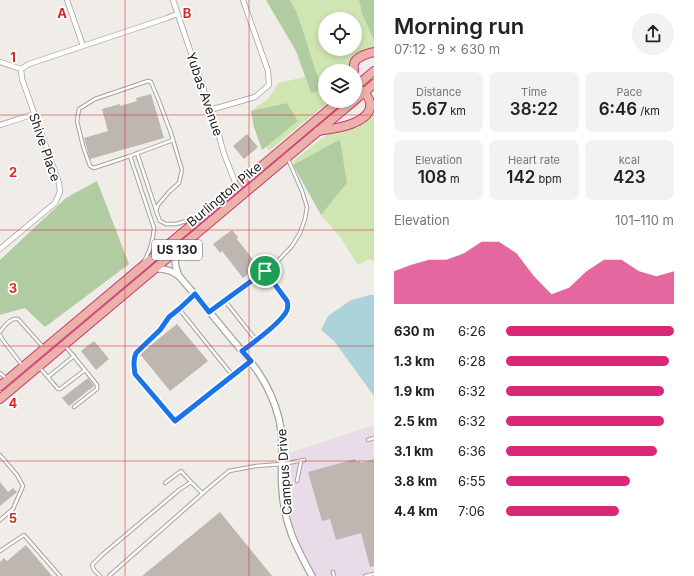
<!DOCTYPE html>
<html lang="en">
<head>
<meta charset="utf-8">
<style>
  body { margin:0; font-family:Inter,sans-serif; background:#f2f2f2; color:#222; height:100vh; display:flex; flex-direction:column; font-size:15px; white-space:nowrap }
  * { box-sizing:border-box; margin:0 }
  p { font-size:13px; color:#767676 }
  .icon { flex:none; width:22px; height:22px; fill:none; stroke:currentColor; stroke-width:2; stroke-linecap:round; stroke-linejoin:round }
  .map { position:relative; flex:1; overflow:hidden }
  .sheet { display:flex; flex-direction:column; background:#fff; width:320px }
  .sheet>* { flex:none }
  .fabs { position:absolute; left:318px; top:12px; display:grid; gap:8px }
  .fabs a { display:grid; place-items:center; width:44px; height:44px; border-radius:50%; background:#fff; box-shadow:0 2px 6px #0003; font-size:20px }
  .pin { position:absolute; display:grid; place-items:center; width:34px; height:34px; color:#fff; margin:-17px; border:2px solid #fff; border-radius:50%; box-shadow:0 1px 4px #0007 }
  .round { display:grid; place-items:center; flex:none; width:42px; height:42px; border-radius:21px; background:#f2f2f2 }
  .overview { display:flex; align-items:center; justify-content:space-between; height:68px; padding:0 20px }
  h1 { font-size:22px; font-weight:600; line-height:30px }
  .metrics { display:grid; grid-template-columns:repeat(3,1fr); gap:6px; height:68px; padding:4px 20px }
  .metrics div { display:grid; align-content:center; border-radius:8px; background:#f2f2f2; text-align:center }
  .metrics b { font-size:17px; font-weight:600 }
  .metrics small { font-size:11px; font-weight:400 }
  .metrics p { font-size:11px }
  .chart { height:112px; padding:8px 20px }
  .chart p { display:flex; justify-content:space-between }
  .chart svg { width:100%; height:72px; margin-top:4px; fill:#db2777; opacity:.7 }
  ul { padding:0 20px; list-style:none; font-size:13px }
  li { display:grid; grid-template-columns:64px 48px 1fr; align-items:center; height:30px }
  li i { height:10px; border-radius:5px; background:#db2777 }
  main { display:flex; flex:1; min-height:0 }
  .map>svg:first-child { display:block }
  .industrial { fill:#e9dbe7 }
  .grass { fill:#d0e6b2; fill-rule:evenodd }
  .forest { fill:#b0cca0 }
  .water { fill:#acd3da }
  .building { fill:#beb6b1 }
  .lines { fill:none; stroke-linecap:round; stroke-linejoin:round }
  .service-casing { stroke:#a2a2a2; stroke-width:4.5 }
  .minor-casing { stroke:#a2a2a2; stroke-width:6 }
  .tertiary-casing { stroke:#a2a2a2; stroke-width:8 }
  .trunk-casing { stroke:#ce3575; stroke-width:10 }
  .service { stroke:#fff; stroke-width:2.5 }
  .minor { stroke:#fff; stroke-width:4.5 }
  .tertiary { stroke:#fff; stroke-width:5.5 }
  .trunk { stroke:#ebb2a9; stroke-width:8 }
  .route-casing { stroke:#fff; stroke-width:8 }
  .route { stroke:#1a73e8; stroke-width:5 }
  .grid { fill:none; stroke:#d62828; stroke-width:1; stroke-opacity:0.55 }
  .labels { text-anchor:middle; stroke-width:3.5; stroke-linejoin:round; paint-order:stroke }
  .shield { fill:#fff; stroke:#646464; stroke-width:1 }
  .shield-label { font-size:12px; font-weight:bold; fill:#212121 }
  .street-label { font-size:13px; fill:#212121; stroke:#fff }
  .grid-label { font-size:13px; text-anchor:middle; font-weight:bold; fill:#d62828; stroke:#fff; stroke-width:3.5; stroke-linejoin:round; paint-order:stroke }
</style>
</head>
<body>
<main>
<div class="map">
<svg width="374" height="576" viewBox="0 0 374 576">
  <rect width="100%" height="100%" fill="#f0ede8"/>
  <!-- industrial -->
  <path class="industrial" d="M374 425V576H317L303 550 293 525 287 499 289 453Z"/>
  <!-- grass -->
  <g class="grass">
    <path d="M290 0H359L362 14 374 40V47C360 52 349 54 350 71H325V101H330L269 151 266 146 298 121 287 103 251 111 269 98 278 83 305 77 311 93 297 13ZM325 19H355V49H325Z"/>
    <path d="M374 114V262L370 259 358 265 340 237 321 215 347 183 335 142 293 165 294 160 324 137 336 131 368 121Z"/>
  </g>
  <!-- forest -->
  <g class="forest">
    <path d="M266 0H290L297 13 322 90 311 93 296 51Z"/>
    <path d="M359 0H374V40L362 14Z"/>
    <path d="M287 103 298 121 262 150 254 127 251 111Z"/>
    <path d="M340 140 347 183 321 215 293 165 335 142Z"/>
    <path d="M97 181 129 264 45 327 25 308 3 314 0 315V260L66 198Z"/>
  </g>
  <!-- water -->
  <path class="water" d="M370 295H374V396L334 341 321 330 328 316 351 300Z"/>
  <!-- building -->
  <g class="building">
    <path d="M151 94 164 138 90 159 84 138 108 131 102 109 120 104V106L137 101 136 98Z"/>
    <path d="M247 134 258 147 244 159 233 146Z"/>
    <path d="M232 230 238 237 237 239 258 266 243 278 222 251 220 253 213 244Z"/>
    <path d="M177 324 208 361 170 391 140 354Z"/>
    <path d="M94 341 109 359 96 370 81 351Z"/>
    <path d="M88 378 94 386 69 406 62 398Z"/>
    <path d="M355 459 356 462 360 461 361 463 374 459V566L370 567 361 533 336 540 330 519 322 521 308 472Z"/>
    <path d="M0 482 8 492 13 488 17 492 0 506Z"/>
    <path d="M220 512 272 576H142Z"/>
    <path d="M26 545 52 576H0V562L4 558 7 561Z"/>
  </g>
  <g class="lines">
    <!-- service casing -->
    <g class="service-casing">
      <g id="service">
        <path d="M137 153 156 210"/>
        <path d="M130 156 173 140"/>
        <path d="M144 261C151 250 153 240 154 228L130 156 94 168 90 166 83 146 77 121 79 109 95 99 148 81 151 82 159 101 171 133 182 170 179 183 169 192 158 205 156 211 160 221 166 224H176L193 219"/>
        <path d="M194 295 179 309 233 376 250 362"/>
        <path d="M225 301 256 340"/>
        <path d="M179 309 169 317 160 330 136 353C133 360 134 366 135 373L175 421 233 376"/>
        <path d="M210 311 274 265 292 246 300 233 305 219 307 207 302 191 288 159"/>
        <path d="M0 332C4 326 11 317 18 319L44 348"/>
        <path d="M0 335 2 339 22 365"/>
        <path d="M66 347 85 370"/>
        <path d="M243 351C253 343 283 321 287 310 288 307 288 304 287 301L265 271"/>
        <path d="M40 368 58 389H60L85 370 97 385V389L74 407"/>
        <path d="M0 373 6 378"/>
        <path d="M48 377 74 356"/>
        <path d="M368 440 374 438"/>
        <path d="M0 455 17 475 23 486 13 509 0 520"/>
        <path d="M297 481 301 461"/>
        <path d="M165 483 181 471 191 482"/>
        <path d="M0 551 24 535 60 576"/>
        <path d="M333 572 334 576"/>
        <path d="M100 576 94 570 92 565 102 555 179 490 191 482 202 493"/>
        <path d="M109 576 211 486 229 471 256 466 282 464 304 460"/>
        <path d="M365 576 374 574"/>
      </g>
    </g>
    <!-- minor casing -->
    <g class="minor-casing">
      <g id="minor">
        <path d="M67 0 83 46"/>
        <path d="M173 0 197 71 203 85 205 95 218 132 224 154 237 187"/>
        <path d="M0 62 21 69"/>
        <path d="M21 69 29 64 167 18 177 14"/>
        <path d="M210 110 255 97 269 85 268 71 243 0"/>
        <path d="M0 125 34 114"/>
        <path d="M0 249 55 203 60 192 59 183 22 79 21 69"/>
      </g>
    </g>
    <!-- tertiary casing -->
    <g class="tertiary-casing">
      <g id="tertiary">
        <path d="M177 251C174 261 175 267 179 276 195 295 211 313 226 332 250 360 270 382 279 419 285 442 280 465 282 488 284 524 295 545 312 576"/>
        <path d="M154 269C164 268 171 270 179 276"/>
      </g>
    </g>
    <!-- trunk casing -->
    <g class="trunk-casing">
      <g id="trunk">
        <path d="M354 71C354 70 353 65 354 64 356 56 367 54 374 52"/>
        <path d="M355 87 374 71"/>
        <path d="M355 100 374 84"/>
        <path d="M318 131C333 129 374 124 370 102 368 94 362 90 355 87"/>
        <path d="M0 386 339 101"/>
        <path d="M0 399 354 101"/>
      </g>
    </g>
    <!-- service -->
    <use href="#service" class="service"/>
    <!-- minor -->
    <use href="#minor" class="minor"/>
    <!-- tertiary -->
    <use href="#tertiary" class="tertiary"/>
    <!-- trunk -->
    <use href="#trunk" class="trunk"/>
  </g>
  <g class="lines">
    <!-- route casing -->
    <g class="route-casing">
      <path id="route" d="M265 271 287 301C288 304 288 307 287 310 283 321 253 343 242 351L251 361 175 421 135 374C134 366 133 360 136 353L160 330 169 317 179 309 195 294 209 312Z"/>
    </g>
    <!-- route -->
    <use href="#route" class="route"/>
  </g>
  <!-- grid -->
  <path class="grid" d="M125 0V576M249 0V576M0 115H374M0 230H374M0 346H374M0 461H374"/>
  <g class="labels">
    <!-- shield labels -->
    <rect class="shield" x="152" y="240" width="50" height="20" rx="3"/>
    <g class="shield-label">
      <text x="177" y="254">US 130</text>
    </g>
    <!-- street labels -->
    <g class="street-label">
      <text transform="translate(205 94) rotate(71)" y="5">Yubas Avenue</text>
      <text transform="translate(45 147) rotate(71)" y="5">Shive Place</text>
      <text transform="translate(224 194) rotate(-40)" y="5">Burlington Pike</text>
      <text transform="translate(284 472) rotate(-94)" y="5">Campus Drive</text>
    </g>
  </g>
  <g class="grid-label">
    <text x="62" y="18">A</text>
    <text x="187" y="18">B</text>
    <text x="13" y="62">1</text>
    <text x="13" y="177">2</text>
    <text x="13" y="293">3</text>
    <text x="13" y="408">4</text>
    <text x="13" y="523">5</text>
  </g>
</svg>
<div class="fabs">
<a><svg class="icon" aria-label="locate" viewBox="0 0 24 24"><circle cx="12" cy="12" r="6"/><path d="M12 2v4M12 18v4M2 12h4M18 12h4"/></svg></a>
<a><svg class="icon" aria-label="layers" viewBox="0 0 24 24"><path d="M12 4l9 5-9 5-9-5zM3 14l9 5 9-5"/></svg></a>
</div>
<div class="pin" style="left:265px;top:271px;background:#1e9e55"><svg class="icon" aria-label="arrive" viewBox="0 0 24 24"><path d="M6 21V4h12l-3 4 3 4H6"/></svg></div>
</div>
<section class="sheet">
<div class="overview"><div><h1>Morning run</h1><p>07:12 · 9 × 630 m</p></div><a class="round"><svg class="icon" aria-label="share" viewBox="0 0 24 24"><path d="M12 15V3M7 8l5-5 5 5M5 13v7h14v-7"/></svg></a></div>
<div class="metrics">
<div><p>Distance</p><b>5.67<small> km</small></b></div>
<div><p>Time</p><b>38:22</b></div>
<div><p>Pace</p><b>6:46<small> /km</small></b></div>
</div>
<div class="metrics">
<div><p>Elevation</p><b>108<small> m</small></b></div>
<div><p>Heart rate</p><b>142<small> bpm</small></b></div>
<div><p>kcal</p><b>423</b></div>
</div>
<div class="chart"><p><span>Elevation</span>101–110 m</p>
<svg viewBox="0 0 160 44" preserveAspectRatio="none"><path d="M0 44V24L10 20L20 17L30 17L40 13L50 6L60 6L70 13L80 27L90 38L100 34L110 24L120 17L130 17L140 24L150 27L160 24V44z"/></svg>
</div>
<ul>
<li><b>630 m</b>6:26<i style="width:100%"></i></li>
<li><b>1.3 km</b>6:28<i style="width:97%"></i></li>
<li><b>1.9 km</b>6:32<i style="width:94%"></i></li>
<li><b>2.5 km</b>6:32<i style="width:94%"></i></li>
<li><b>3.1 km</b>6:36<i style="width:90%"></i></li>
<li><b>3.8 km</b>6:55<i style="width:74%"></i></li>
<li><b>4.4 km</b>7:06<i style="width:67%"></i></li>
</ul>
</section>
</main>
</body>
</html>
